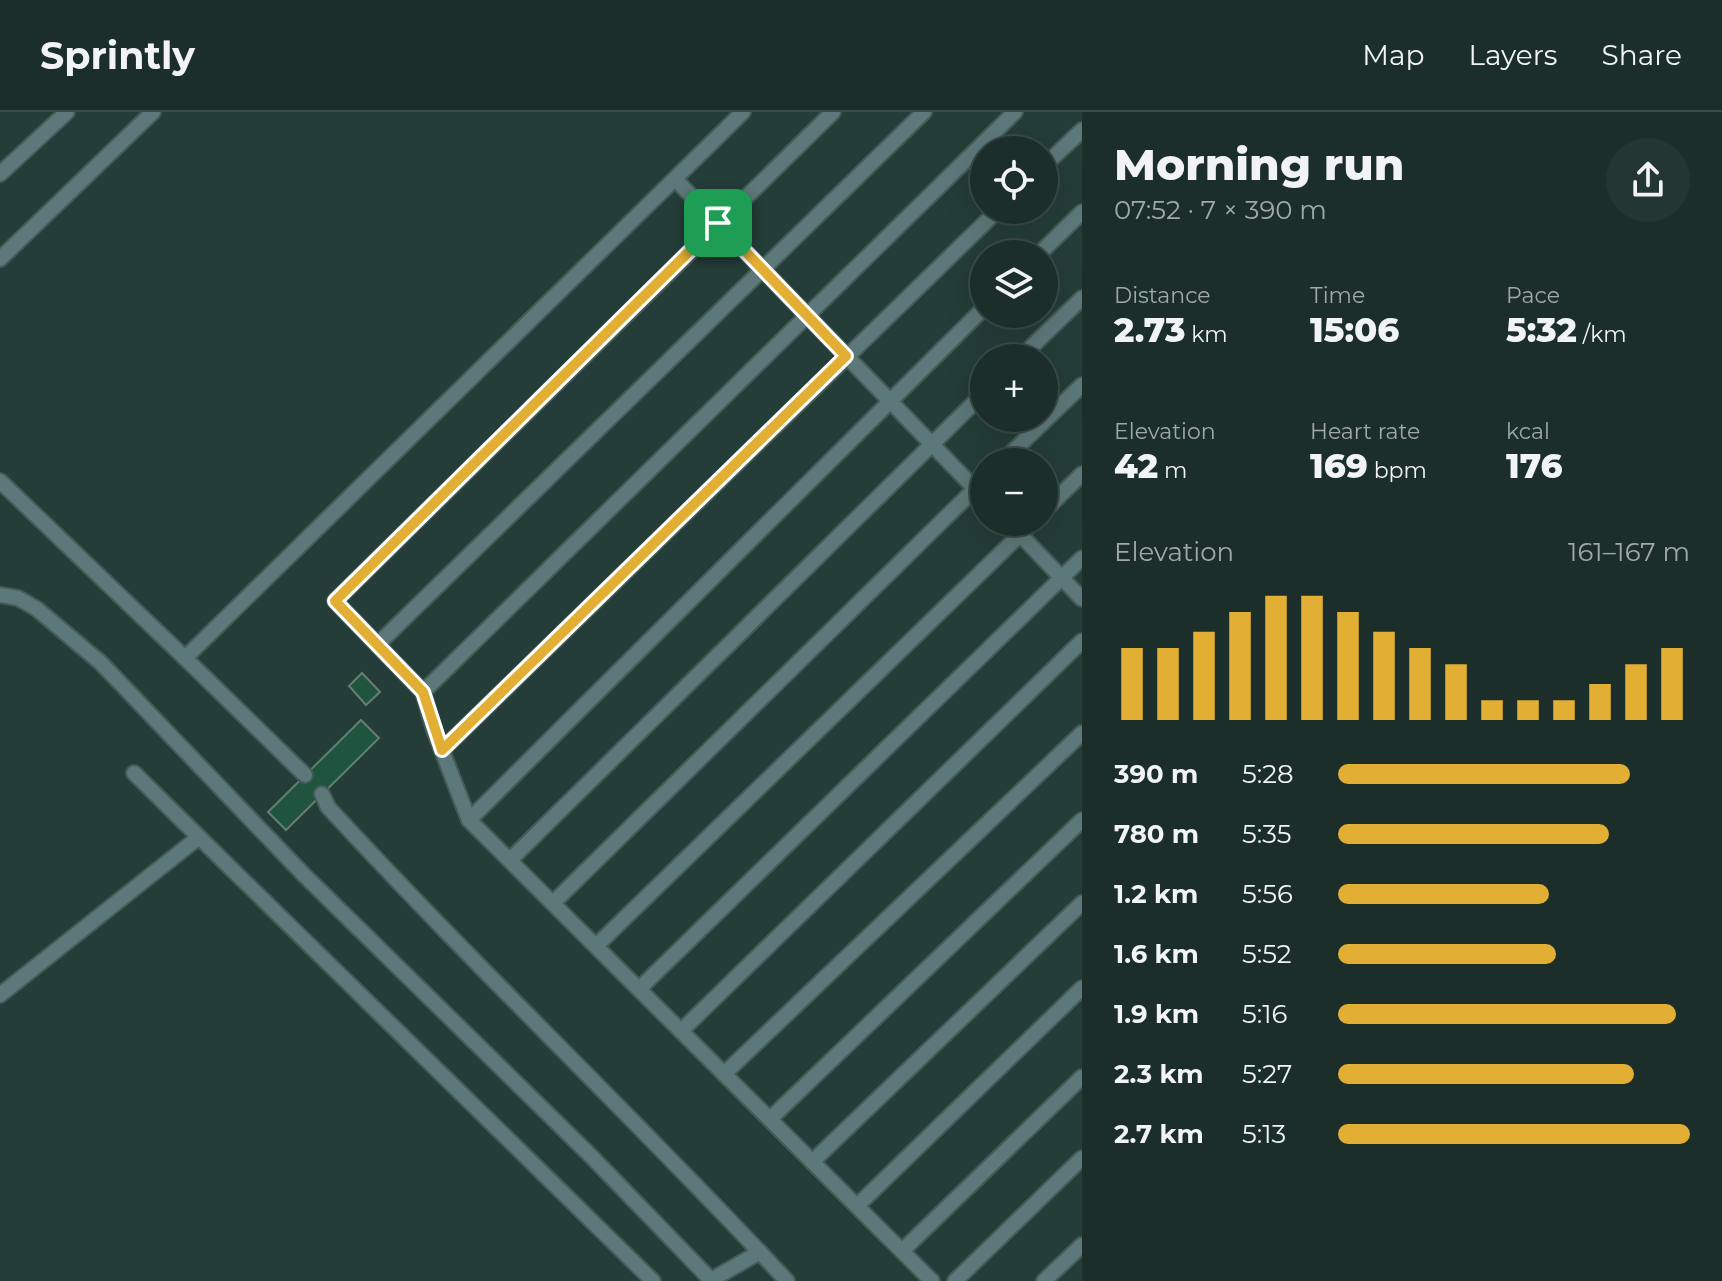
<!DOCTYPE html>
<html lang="en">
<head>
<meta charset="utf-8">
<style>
  body { margin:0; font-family:Montserrat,sans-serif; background:#243632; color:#f1f3f6; height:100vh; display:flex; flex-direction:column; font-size:30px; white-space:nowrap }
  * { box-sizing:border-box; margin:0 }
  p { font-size:26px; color:#a0a8a8 }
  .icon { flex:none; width:44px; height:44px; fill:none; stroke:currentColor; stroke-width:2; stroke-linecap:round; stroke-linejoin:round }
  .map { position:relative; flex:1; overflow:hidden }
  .side { display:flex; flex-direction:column; background:#1b2e2a; width:640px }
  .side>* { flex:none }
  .tools { position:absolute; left:970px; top:24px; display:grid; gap:16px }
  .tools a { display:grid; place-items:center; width:88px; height:88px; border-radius:50%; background:#1b2e2a; box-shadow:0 8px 32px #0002,0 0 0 2px #394a47; font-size:40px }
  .pin { position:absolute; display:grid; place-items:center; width:68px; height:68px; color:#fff; margin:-34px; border-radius:16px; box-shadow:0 4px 12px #0006 }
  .round { display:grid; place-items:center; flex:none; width:84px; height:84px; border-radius:42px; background:#243632 }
  .head { display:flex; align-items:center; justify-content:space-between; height:136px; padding:0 32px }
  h1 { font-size:44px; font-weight:800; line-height:60px }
  .stats { display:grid; grid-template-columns:repeat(3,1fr); gap:12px; height:136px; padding:8px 32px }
  .stats div { display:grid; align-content:center }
  .stats b { font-size:34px; font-weight:800 }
  .stats small { font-size:22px; font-weight:400 }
  .stats p { font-size:22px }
  .chart { height:224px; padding:16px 32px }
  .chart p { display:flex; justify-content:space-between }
  .chart svg { width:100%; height:144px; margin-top:8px; stroke:#e2ae34; stroke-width:6 }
  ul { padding:0 32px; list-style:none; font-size:26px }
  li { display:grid; grid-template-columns:128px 96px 1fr; align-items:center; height:60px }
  li i { height:20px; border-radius:10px; background:#e2ae34 }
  header { display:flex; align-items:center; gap:48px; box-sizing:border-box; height:112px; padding:0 40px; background:#1b2e2a; border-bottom:2px solid #394a47 }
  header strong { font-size:38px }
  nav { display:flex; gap:44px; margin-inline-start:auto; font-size:28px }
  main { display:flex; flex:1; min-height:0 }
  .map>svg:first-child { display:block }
  .building { fill:#1f553e; stroke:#667d71; stroke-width:2 }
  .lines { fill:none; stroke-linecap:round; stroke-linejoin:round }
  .lane-casing { stroke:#445b56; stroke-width:18 }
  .lane { stroke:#5d787a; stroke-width:14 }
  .route-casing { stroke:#fff; stroke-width:16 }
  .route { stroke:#e2ae34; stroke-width:10 }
</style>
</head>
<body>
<header>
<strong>Sprintly</strong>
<nav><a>Map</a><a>Layers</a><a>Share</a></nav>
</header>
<main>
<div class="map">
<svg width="1082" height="1169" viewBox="0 0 1082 1169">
  <rect width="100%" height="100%" fill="#243d38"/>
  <!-- building -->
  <g class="building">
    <path d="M362 561 380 580 366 593 349 574Z"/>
    <path d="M361 608 379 626 286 718 268 700Z"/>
  </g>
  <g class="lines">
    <!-- lane casing -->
    <g class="lane-casing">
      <g id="lane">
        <path d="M833 0 335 489 423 580 434 618 469 708 932 1169"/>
        <path d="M1044 54 1082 18"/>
        <path d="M0 62 67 0"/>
        <path d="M675 67 984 386"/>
        <path d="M1039 142 1082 100"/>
        <path d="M0 147 153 0"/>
        <path d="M1020 246 1082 186"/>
        <path d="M1002 350 1082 273"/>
        <path d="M0 369 185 546"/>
        <path d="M1044 399 1082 362"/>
        <path d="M1008 410 1082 487"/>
        <path d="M0 483 18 486 37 497 101 551 304 763 591 1044 712 1169"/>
        <path d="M377 533 924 0"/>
        <path d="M423 580 1015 0"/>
        <path d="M442 638 998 98"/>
        <path d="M134 661 199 725"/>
        <path d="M305 663 185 546 743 0"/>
        <path d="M322 682 328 695C477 857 637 1008 787 1169"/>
        <path d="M469 708 984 196"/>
        <path d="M510 748 984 281"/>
        <path d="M553 791 984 368"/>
        <path d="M596 834 1033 410"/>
        <path d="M639 877 1082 446"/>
        <path d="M0 883 199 725 653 1169"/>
        <path d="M681 919 1082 529"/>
        <path d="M724 962 1082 621"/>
        <path d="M770 1007 1082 708"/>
        <path d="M812 1050 1082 791"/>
        <path d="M857 1094 1082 876"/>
        <path d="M902 1139 1082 965"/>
        <path d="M711 1168 760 1140"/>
        <path d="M955 1169 1082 1046"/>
        <path d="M1044 1169 1082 1133"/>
      </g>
    </g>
    <!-- lane -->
    <use href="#lane" class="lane"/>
  </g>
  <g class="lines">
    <!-- route casing -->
    <g class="route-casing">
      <path id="route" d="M718 111 846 244 442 638 423 580 335 489Z"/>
    </g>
    <!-- route -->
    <use href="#route" class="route"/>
  </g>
</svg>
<div class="tools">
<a><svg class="icon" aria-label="locate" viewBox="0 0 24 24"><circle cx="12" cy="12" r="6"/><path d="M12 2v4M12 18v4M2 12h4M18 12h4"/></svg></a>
<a><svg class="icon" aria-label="layers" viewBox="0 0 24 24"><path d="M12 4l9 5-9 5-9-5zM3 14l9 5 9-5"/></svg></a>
<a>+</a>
<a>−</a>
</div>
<div class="pin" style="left:718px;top:111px;background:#1e9e55"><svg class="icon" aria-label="arrive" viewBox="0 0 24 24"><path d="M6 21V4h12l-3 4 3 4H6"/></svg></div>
</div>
<section class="side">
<div class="head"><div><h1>Morning run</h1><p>07:52 · 7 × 390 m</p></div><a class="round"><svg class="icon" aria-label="share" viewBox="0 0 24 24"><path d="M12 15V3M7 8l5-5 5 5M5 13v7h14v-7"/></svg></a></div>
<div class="stats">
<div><p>Distance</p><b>2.73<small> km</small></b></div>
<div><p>Time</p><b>15:06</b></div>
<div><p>Pace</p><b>5:32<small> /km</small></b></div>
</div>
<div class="stats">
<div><p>Elevation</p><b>42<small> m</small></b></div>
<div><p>Heart rate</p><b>169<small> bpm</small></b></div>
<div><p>kcal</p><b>176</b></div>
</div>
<div class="chart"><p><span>Elevation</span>161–167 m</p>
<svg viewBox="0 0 160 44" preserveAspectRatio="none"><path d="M5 44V22M15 44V22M25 44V17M35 44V11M45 44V6M55 44V6M65 44V11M75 44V17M85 44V22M95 44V27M105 44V38M115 44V38M125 44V38M135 44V33M145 44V27M155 44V22"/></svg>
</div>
<ul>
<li><b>390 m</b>5:28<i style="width:83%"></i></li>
<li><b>780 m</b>5:35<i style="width:77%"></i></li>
<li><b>1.2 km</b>5:56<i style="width:60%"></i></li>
<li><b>1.6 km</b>5:52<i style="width:62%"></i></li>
<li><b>1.9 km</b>5:16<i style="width:96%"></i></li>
<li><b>2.3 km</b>5:27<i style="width:84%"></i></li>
<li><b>2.7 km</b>5:13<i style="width:100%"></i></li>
</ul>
</section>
</main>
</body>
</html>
